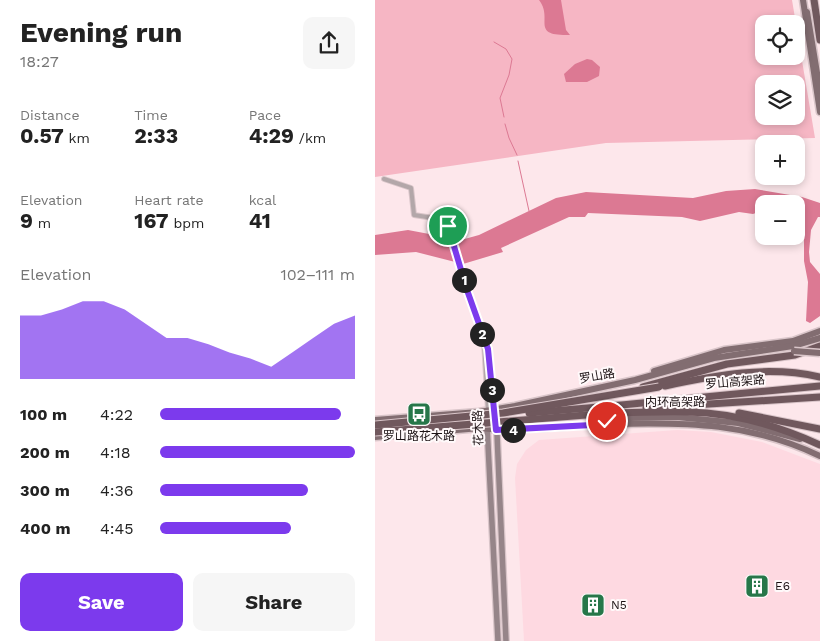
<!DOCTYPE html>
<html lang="en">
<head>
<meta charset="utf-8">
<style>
  body { margin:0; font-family:"Work Sans","Noto Sans SC",sans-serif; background:#f6f6f6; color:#222; height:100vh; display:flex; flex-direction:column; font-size:19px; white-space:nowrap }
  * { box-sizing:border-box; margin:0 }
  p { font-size:16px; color:#767676 }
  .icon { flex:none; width:28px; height:28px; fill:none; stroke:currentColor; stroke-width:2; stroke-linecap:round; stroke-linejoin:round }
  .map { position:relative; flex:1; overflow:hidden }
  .details { display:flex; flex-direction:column; background:#fff; width:375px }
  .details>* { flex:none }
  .tools { position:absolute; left:380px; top:15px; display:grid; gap:10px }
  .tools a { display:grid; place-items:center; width:50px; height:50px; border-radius:10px; background:#fff; box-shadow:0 2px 8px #0003; font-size:25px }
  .pin { position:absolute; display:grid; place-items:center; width:42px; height:42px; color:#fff; margin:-21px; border:2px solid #fff; border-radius:50%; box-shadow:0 1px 5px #0007 }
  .km { position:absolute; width:25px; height:25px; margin:-12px; border-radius:50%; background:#222; color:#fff; font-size:14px; line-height:25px; text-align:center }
  .round { display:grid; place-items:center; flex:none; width:52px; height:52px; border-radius:10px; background:#f6f6f6 }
  .overview { display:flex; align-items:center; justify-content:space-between; height:85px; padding:0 20px }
  h1 { font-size:28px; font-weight:700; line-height:38px }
  .stats { display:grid; grid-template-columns:repeat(3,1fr); gap:8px; height:85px; padding:5px 20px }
  .stats div { display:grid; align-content:center }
  .stats b { font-size:21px; font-weight:700 }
  .stats small { font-size:14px; font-weight:400 }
  .stats p { font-size:14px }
  .chart { height:140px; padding:10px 20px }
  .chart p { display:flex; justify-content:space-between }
  .chart svg { width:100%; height:90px; margin-top:5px; fill:#7c3aed; opacity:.7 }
  .action { display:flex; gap:10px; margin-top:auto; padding:10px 20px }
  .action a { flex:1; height:58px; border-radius:10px; background:#7c3aed; color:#fff; font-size:20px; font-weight:700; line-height:58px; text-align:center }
  .action a+a { background:#f6f6f6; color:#222 }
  ul { padding:0 20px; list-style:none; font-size:16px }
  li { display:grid; grid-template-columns:80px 60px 1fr; align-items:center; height:38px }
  li i { height:12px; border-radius:6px; background:#7c3aed }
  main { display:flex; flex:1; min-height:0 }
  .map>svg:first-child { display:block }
  .built { fill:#fed9e1 }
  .green { fill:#f6b6c4; fill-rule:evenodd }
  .water { fill:#dc7993 }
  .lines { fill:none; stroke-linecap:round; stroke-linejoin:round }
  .stream { stroke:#dc7993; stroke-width:1 }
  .street-casing { stroke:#d9c5c9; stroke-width:6 }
  .secondary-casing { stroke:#d9c5c9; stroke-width:8 }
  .primary-casing { stroke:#d9c5c9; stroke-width:9 }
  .highway-casing { stroke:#d9c5c9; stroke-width:9 }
  .street { stroke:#b3a7a9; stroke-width:4 }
  .secondary { stroke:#968589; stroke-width:5.5 }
  .primary { stroke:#826d71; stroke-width:6 }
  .highway { stroke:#70585d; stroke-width:7 }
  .primary-bridge-casing { stroke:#d9c5c9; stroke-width:9; stroke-linecap:butt }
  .highway-bridge-casing { stroke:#d9c5c9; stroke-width:9; stroke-linecap:butt }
  .primary-bridge { stroke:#826d71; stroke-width:6 }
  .highway-bridge { stroke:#70585d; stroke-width:7 }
  .route-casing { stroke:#fff; stroke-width:10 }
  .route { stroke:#7c3aed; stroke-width:6 }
  .labels { text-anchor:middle; stroke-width:4; stroke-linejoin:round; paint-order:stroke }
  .street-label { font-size:12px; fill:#1c1214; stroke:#fff9fa }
  .poi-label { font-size:12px; fill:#1c1214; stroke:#fff9fa; text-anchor:start }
</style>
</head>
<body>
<main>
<section class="details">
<div class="overview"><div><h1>Evening run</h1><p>18:27</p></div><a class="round"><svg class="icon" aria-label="share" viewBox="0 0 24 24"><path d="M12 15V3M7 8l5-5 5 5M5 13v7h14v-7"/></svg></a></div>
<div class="stats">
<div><p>Distance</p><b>0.57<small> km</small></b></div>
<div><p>Time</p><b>2:33</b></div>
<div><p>Pace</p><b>4:29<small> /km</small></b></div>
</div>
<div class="stats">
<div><p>Elevation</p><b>9<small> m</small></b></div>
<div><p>Heart rate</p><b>167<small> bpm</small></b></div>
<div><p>kcal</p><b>41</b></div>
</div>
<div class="chart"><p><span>Elevation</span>102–111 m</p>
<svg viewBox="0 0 160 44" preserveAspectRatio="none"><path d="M0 44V13L10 13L20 10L30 6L40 6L50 10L60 17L70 24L80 24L90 27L100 31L110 34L120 38L130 31L140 24L150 17L160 13V44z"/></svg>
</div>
<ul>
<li><b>100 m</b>4:22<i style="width:93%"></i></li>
<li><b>200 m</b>4:18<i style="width:100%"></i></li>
<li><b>300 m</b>4:36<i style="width:76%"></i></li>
<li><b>400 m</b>4:45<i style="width:67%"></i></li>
</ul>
<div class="action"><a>Save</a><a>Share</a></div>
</section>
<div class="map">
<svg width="445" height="641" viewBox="0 0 445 641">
  <rect width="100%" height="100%" fill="#fde7eb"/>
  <!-- built -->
  <path class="built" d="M302 430 336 432 387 442 445 464V641H149L140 478 142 464 151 450 164 440Z"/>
  <!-- green -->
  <path class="green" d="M0 0H417L421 24H389V56H421V25L440 138 231 143 0 177ZM389 84H421V116H389Z"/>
  <!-- water -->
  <g class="water">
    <path d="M164 0H186L191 30 195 35C154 36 179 19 164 0Z"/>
    <path d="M212 59 217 60 225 67 224 76 212 82H191L189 74 200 64Z"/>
    <path d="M380 189 427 197 445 203V217H443L436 230 434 252 435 262 445 274V316L435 323 431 321 433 282 429 261V231L426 217 421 216V204H389V210L378 214 364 212 325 221 307 217 213 213 210 217H194L126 248 128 252 88 264 41 252 0 255V235L33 230 86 240 104 235 181 198 211 192 318 198 351 191Z"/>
  </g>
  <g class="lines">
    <!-- stream -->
    <g class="stream">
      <path d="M119 42 131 49 137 59 134 75 125 98 129 117"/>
      <path d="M130 124 134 138 142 155"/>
      <path d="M143 161 154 211"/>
    </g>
    <!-- street casing -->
    <g class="street-casing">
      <g id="street">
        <path d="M9 179 36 188 39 215 65 219 73 226 92 290 113 349 119 409"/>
        <path d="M109 341 113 410"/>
      </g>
    </g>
    <!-- secondary casing -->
    <g class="secondary-casing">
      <g id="secondary">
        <path d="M119 411 122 434 131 641"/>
        <path d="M112 425 123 641"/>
      </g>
    </g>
    <!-- primary casing -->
    <g class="primary-casing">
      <g id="primary">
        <path d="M428 0 445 112"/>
        <path d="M432 12 445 91"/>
        <path d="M279 371 349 350 418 341 445 331"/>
        <path d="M0 420 104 412 140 406 260 380 339 358 418 346 445 338"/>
        <path d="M238 424C313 422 376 423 445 456"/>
        <path d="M0 437 105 428 125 430 167 428 217 425 255 418 302 417 363 423 425 439"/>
      </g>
    </g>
    <!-- highway casing -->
    <g class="highway-casing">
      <g id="highway">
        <path d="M439 0 445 40"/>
        <path d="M290 386C342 375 392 365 445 377"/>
        <path d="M268 387 352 364 420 355 445 346"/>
        <path d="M236 406 445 386"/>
        <path d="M271 408 445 397"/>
        <path d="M236 413C262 413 287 411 313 412 360 413 402 425 445 445"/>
        <path d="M364 413 445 429"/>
      </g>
    </g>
    <!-- street -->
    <use href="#street" class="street"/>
    <!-- secondary -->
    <use href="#secondary" class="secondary"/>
    <!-- primary -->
    <use href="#primary" class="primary"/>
    <!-- highway -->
    <use href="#highway" class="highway"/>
    <!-- primary-bridge casing -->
    <g class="primary-bridge-casing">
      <path id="primary-bridge" d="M419 351 445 353"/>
    </g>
    <!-- highway-bridge casing -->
    <g class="highway-bridge-casing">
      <g id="highway-bridge">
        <path d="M154 413 236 406"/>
        <path d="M0 425 128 413 284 387"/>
        <path d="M0 432 236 413"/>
      </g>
    </g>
    <!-- primary-bridge -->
    <use href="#primary-bridge" class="primary-bridge"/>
    <!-- highway-bridge -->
    <use href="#highway-bridge" class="highway-bridge"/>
  </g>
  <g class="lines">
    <!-- route casing -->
    <g class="route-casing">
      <path id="route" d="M73 226 92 290 113 349 121 430 217 425 232 421"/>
    </g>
    <!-- route -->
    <use href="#route" class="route"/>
  </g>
  <!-- icons -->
  <defs>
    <g id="bus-square" transform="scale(1.25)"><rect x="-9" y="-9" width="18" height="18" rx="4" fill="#267749" stroke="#fff9fa"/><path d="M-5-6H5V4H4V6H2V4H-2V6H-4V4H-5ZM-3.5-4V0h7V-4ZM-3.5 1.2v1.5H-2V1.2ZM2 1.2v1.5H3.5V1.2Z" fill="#fff"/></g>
    <g id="building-square" transform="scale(1.25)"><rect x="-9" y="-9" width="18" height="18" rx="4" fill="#267749" stroke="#fff9fa"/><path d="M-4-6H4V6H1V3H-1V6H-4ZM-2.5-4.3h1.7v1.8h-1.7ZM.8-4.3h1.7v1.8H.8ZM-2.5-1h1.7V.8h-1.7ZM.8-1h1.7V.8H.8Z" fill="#fff"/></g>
  </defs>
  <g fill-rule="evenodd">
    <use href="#bus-square" x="44" y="414"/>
    <use href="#building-square" x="382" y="586"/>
    <use href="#building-square" x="218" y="605"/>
  </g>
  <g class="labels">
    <!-- street labels -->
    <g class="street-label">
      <text transform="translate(222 376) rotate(-10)" y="4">罗山路</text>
      <text transform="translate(360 382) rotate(-5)" y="4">罗山高架路</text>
      <text x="300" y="406">内环高架路</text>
      <text transform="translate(103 428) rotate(-92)" y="4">花木路</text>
    </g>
    <!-- poi labels -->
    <g class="poi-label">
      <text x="44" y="440" text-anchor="middle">罗山路花木路</text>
      <text x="400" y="590">E6</text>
      <text x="236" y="609">N5</text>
    </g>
  </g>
</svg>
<div class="tools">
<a><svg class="icon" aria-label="locate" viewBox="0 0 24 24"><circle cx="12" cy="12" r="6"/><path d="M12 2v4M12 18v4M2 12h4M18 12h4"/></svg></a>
<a><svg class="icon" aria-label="layers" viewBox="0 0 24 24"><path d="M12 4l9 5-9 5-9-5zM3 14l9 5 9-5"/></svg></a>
<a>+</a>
<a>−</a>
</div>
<div class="pin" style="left:73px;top:226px;background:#1e9e55"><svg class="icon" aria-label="arrive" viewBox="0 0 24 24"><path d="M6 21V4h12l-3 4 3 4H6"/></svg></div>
<div class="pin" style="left:232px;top:421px;background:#d93025"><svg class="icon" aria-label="check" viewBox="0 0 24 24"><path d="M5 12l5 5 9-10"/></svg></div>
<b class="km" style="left:89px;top:280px">1</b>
<b class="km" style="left:107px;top:334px">2</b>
<b class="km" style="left:117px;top:390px">3</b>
<b class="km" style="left:138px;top:430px">4</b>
</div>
</main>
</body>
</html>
